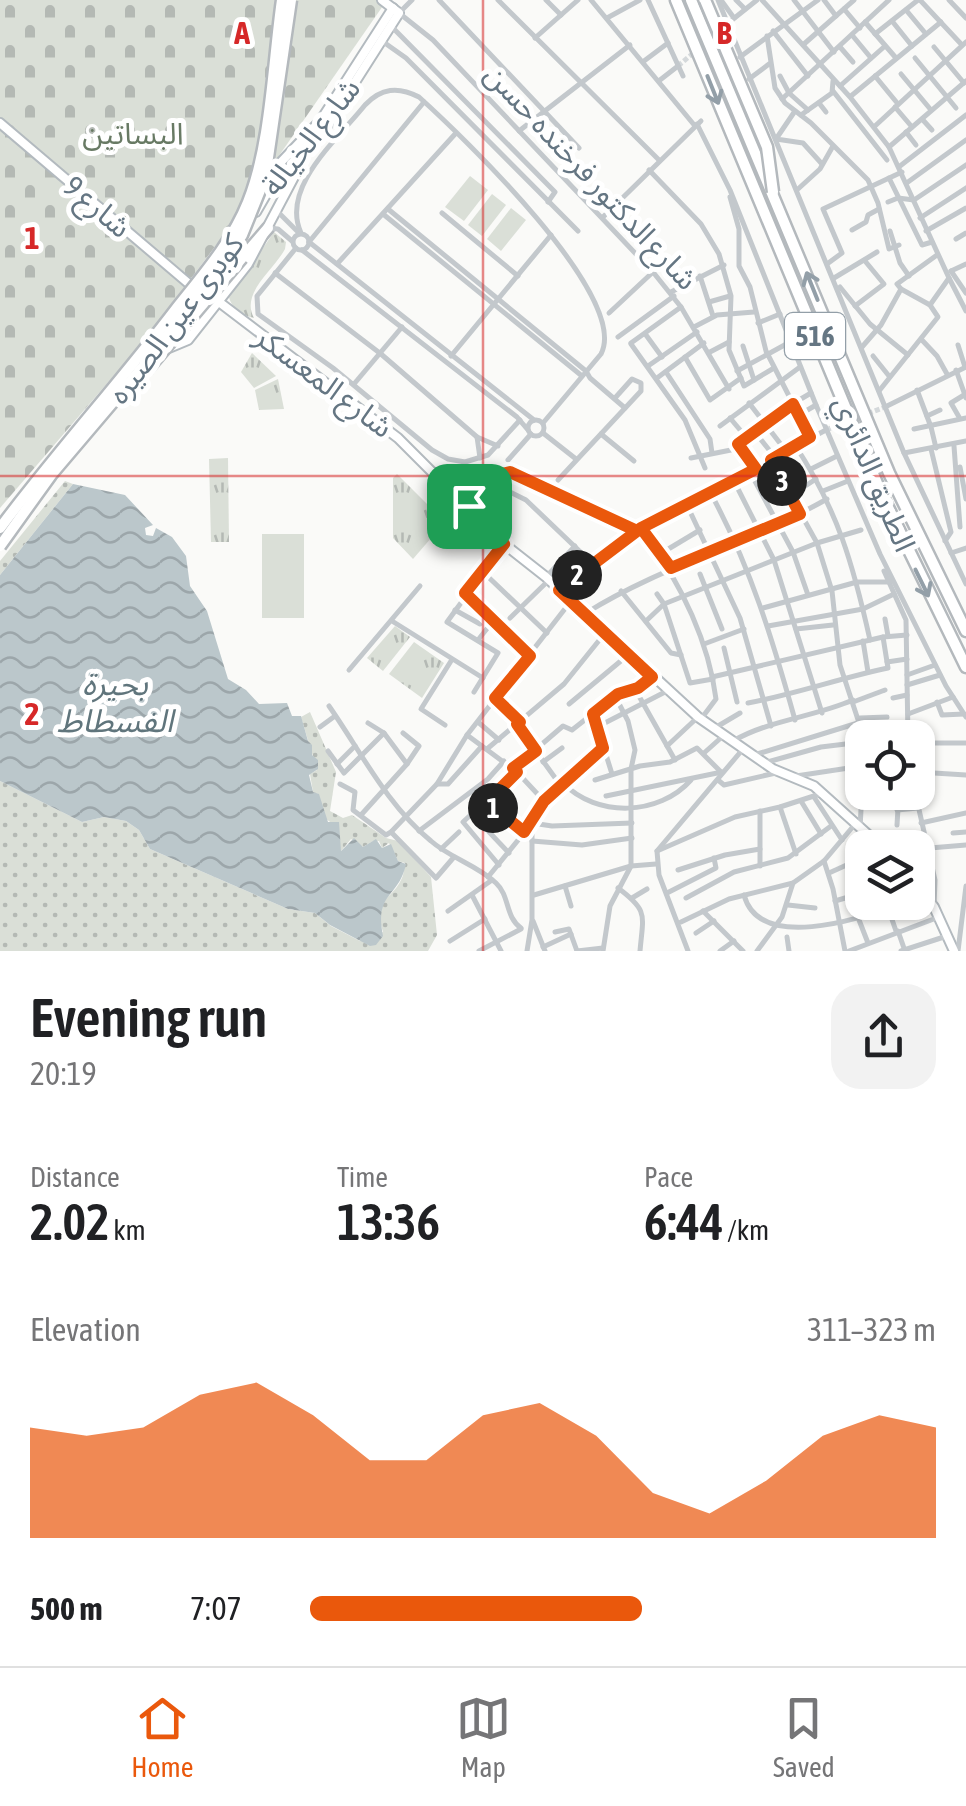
<!DOCTYPE html>
<html lang="en">
<head>
<meta charset="utf-8">
<style>
  body { margin:0; font-family:"Asap Condensed","Noto Sans Arabic",sans-serif; background:#f2f2f2; color:#202124; height:100vh; display:flex; flex-direction:column; font-size:38px; white-space:nowrap }
  * { box-sizing:border-box; margin:0 }
  p { font-size:32px; color:#757577 }
  .icon { flex:none; width:55px; height:55px; fill:none; stroke:currentColor; stroke-width:2; stroke-linecap:round; stroke-linejoin:round }
  .map { position:relative; height:951px; overflow:hidden }
  .sheet { display:flex; flex-direction:column; background:#fff; flex:1 }
  .sheet>* { flex:none }
  .tools { position:absolute; left:845px; top:720px; display:grid; gap:20px }
  .tools a { display:grid; place-items:center; width:90px; height:90px; border-radius:20px; background:#fff; box-shadow:0 2px 8px #0004; font-size:50px }
  .pin { position:absolute; display:grid; place-items:center; width:85px; height:85px; color:#fff; margin:-42px; border-radius:20px; box-shadow:0 5px 15px #0006 }
  .km { position:absolute; width:50px; height:50px; margin:-25px; border-radius:50%; background:#222; color:#fff; font-size:28px; line-height:50px; text-align:center }
  .round { display:grid; place-items:center; flex:none; width:105px; height:105px; border-radius:30px; background:#f2f2f2 }
  .overview { display:flex; align-items:center; justify-content:space-between; height:170px; padding:0 30px }
  h1 { font-size:55px; font-weight:600; line-height:75px }
  .figures { display:grid; grid-template-columns:repeat(3,1fr); gap:15px; height:170px; padding:10px 30px }
  .figures div { display:grid; align-content:center }
  .figures b { font-size:50px; font-weight:600 }
  .figures small { font-size:28px; font-weight:400 }
  .figures p { font-size:28px }
  .chart { height:280px; padding:20px 30px }
  .chart p { display:flex; justify-content:space-between }
  .chart svg { width:100%; height:180px; margin-top:10px; fill:#ea580c; opacity:.7 }
  ul { padding:0 30px; list-style:none; font-size:32px }
  li { display:grid; grid-template-columns:160px 120px 1fr; align-items:center; height:75px }
  li i { height:25px; border-radius:12px; background:#ea580c }
  .dock { display:flex; justify-content:space-around; align-items:center; height:140px; border-top:2px solid #e0e0e0; background:#fff; font-size:28px; color:#757577 }
  .dock a { display:grid; justify-items:center; gap:5px }
  .dock .current { color:#ea580c }
  .map>svg:first-child { display:block }
  .grass { fill:url(#grass-tufts) }
  .cemetery { fill:url(#cemetery-stones) }
  .park { fill:url(#park-dots) }
  .pitch { fill:#dadfd7 }
  .water { fill:url(#water-waves) }
  .lines { fill:none; stroke-linecap:round; stroke-linejoin:round }
  .street-tunnel { stroke:#d5d9db; stroke-width:5; stroke-dasharray:5 2.5; stroke-linecap:butt }
  .secondary-casing { stroke:#b3babf; stroke-width:12 }
  .highway-casing { stroke:#b4b9bd; stroke-width:15 }
  .street { stroke:#c3c8cc; stroke-width:5 }
  .secondary { stroke:#fff; stroke-width:8 }
  .highway { stroke:#fff; stroke-width:10 }
  .highway-bridge-casing { stroke:#b4b9bd; stroke-width:15; stroke-linecap:butt }
  .highway-bridge { stroke:#fff; stroke-width:10 }
  .oneway { stroke:#939fa8 }
  .route-casing { stroke:#fff; stroke-width:20 }
  .route { stroke:#ea580c; stroke-width:12 }
  .grid { fill:none; stroke:#d62828; stroke-width:2.5; stroke-opacity:0.55 }
  .labels { text-anchor:middle; stroke-width:10; stroke-linejoin:round; paint-order:stroke }
  .shield { fill:#fff; stroke:#939fa8; stroke-width:2.5 }
  .shield-label { font-size:28px; font-weight:bold; fill:#657683 }
  .park-label { font-size:30px; fill:#687a64; stroke:#fff }
  .street-label { font-size:30px; fill:#657683; stroke:#fff }
  .water-label { font-size:32px; font-style:italic; fill:#60757c; stroke:#fff }
  .grid-label { font-size:32px; text-anchor:middle; font-weight:bold; fill:#d62828; stroke:#fff; stroke-width:10; stroke-linejoin:round; paint-order:stroke }
</style>
</head>
<body>
<div class="map">
<svg width="966" height="951" viewBox="0 0 966 951">
  <defs>
    <pattern id="grass-tufts" width="24" height="20" patternUnits="userSpaceOnUse" patternTransform="scale(2.5)"><rect width="24" height="20" fill="#dadfd7"/><path d="M3 7l-1-3M5 7V3M7 7l1-3M15 17l-1-3M17 17v-4M19 17l1-3" fill="none" stroke="#b4b9b4"/></pattern>
    <pattern id="cemetery-stones" width="16" height="16" patternUnits="userSpaceOnUse" patternTransform="scale(2.5)"><rect width="16" height="16" fill="#dadfd7"/><path d="M2 7V4a2 2 0 0 1 4 0v3zM10 15v-3a2 2 0 0 1 4 0v3z" fill="#b4b9b4"/></pattern>
    <pattern id="park-dots" width="8" height="8" patternUnits="userSpaceOnUse" patternTransform="scale(2.5)"><rect width="8" height="8" fill="#dadfd7"/><path d="M2 2h.1M6 6h.1" fill="none" stroke="#b4b9b4" stroke-width="1.8" stroke-linecap="round"/></pattern>
    <pattern id="water-waves" width="16" height="10" patternUnits="userSpaceOnUse" patternTransform="scale(2.5)"><rect width="16" height="10" fill="#bbc7cb"/><path d="M0 5q4-4 8 0t8 0" fill="none" stroke="#9ca6aa"/></pattern>
  </defs>
  <rect width="100%" height="100%" fill="#fafaf8"/>
  <!-- grass -->
  <g class="grass">
    <path d="M274 232 286 242 285 249C274 270 240 293 254 318 244 316 231 308 229 297Z"/>
    <path d="M252 353 276 376 254 388 241 372Z"/>
    <path d="M278 379 284 409 259 410 255 390Z"/>
    <path d="M228 458 229 542H211L209 459Z"/>
    <path d="M397 474 445 522 413 559 393 538V478Z"/>
    <path d="M395 626 410 637 383 671 367 658Z"/>
    <path d="M414 642 444 663 422 698 389 674Z"/>
  </g>
  <!-- cemetery -->
  <path class="cemetery" d="M0 0H387L226 232 147 337 0 508Z"/>
  <!-- park -->
  <g class="park">
    <path d="M65 481 73 484 0 575V561Z"/>
    <path d="M310 712 336 772 330 811 343 818 352 815 386 838 398 841 431 877 437 935 428 951H0V781L82 822 104 817 126 821 139 830 150 849 288 909 315 913 331 926 360 941 383 932C372 898 391 901 401 880 404 875 404 869 405 863L398 861 389 843 382 848 379 841H373L363 847 351 839 341 851 333 824 326 819 318 794 313 792 310 774 317 770 301 717Z"/>
  </g>
  <!-- pitch -->
  <g class="pitch">
    <path d="M470 176 488 190 464 221 445 207Z"/>
    <path d="M492 194 506 205 482 236 468 225Z"/>
    <path d="M511 208 526 220 501 251 487 239Z"/>
    <rect x="262" y="534" width="42" height="84"/>
  </g>
  <!-- water -->
  <path class="water" d="M73 484 125 495 153 525 145 528 146 535 153 536 156 528 172 537 186 556 190 586 207 611 228 679 246 690 259 704 287 703 292 716H301L308 741 312 745V755L318 760V769L309 775 313 792 319 794 328 822H339L341 851 354 838 363 847 376 839 382 848 391 844 398 861 406 864C399 898 374 892 383 936L376 945 370 946 330 925 315 913 288 909 150 849 139 830 126 821 104 817 82 822 0 781V575Z"/>
  <g class="lines">
    <!-- street-tunnel -->
    <g class="street-tunnel">
      <path d="M678 66 698 49"/>
      <path d="M826 430 885 407"/>
    </g>
    <!-- secondary casing -->
    <g class="secondary-casing">
      <g id="secondary">
        <path d="M0 123 194 288"/>
        <path d="M265 179 321 120 393 8"/>
        <path d="M256 212 267 193 327 126 399 13 382 0"/>
        <path d="M219 302 398 438 504 544 546 577 698 717 773 769 814 786 883 848"/>
        <path d="M164 350 188 340 248 264 303 160"/>
        <path d="M918 887 934 907 954 951"/>
      </g>
    </g>
    <!-- highway casing -->
    <g class="highway-casing">
      <g id="highway">
        <path d="M676 0 881 493 966 667"/>
        <path d="M691 0 889 473 966 631"/>
        <path d="M242 258 268 228"/>
      </g>
    </g>
    <!-- street -->
    <g class="street">
      <path d="M412 0 399 13 433 40 653 272 681 307 729 389"/>
      <path d="M439 0 579 148"/>
      <path d="M498 0 659 160"/>
      <path d="M546 0 561 15"/>
      <path d="M591 0 695 126"/>
      <path d="M648 0 683 76"/>
      <path d="M718 0 904 453 966 584"/>
      <path d="M721 0 734 18"/>
      <path d="M736 0 745 9"/>
      <path d="M762 0 850 97 889 147 949 278 930 305"/>
      <path d="M794 0 834 52"/>
      <path d="M824 0 836 16"/>
      <path d="M920 0 962 45"/>
      <path d="M949 0 966 18"/>
      <path d="M844 9 860 28"/>
      <path d="M906 10 926 34"/>
      <path d="M607 18 640 0"/>
      <path d="M892 21 912 46"/>
      <path d="M865 22 896 58"/>
      <path d="M727 24 757 0"/>
      <path d="M391 26 555 192 548 202"/>
      <path d="M773 31 808 76"/>
      <path d="M875 34 918 0"/>
      <path d="M852 35 871 58"/>
      <path d="M767 36 775 88 785 103 811 123 868 180 878 203 889 249 899 245"/>
      <path d="M535 38 578 0"/>
      <path d="M382 41 406 58 578 231"/>
      <path d="M804 44 854 0"/>
      <path d="M840 47 853 62"/>
      <path d="M934 47 964 83"/>
      <path d="M740 57 818 0"/>
      <path d="M915 58 956 108"/>
      <path d="M644 61 668 43"/>
      <path d="M901 74 931 110"/>
      <path d="M780 76 789 93 808 110"/>
      <path d="M875 76 898 104"/>
      <path d="M749 79 769 64"/>
      <path d="M660 80 678 66"/>
      <path d="M840 86 885 46"/>
      <path d="M833 91 887 160"/>
      <path d="M851 96 941 22"/>
      <path d="M782 99 889 0"/>
      <path d="M819 103 826 112"/>
      <path d="M895 107 912 127"/>
      <path d="M795 111 776 139 803 143 822 164"/>
      <path d="M801 115 832 93 833 81"/>
      <path d="M922 119 932 130"/>
      <path d="M697 124 730 190 816 405 880 554 946 686 966 717"/>
      <path d="M875 126 966 42"/>
      <path d="M519 131 630 45"/>
      <path d="M906 132 916 145"/>
      <path d="M889 147 966 81"/>
      <path d="M900 166 966 115"/>
      <path d="M649 170 701 224 719 254 731 296 729 350 744 386 774 368"/>
      <path d="M889 178 922 245 932 242"/>
      <path d="M908 182 966 140"/>
      <path d="M798 189 820 169 833 146"/>
      <path d="M730 197 739 229V266L750 287 766 351 810 437"/>
      <path d="M888 202 898 198 914 200 966 165"/>
      <path d="M388 209 586 371 590 378 625 408"/>
      <path d="M277 211 299 233"/>
      <path d="M442 213 518 276"/>
      <path d="M383 214 582 376"/>
      <path d="M603 217 701 121"/>
      <path d="M920 218 966 188"/>
      <path d="M268 228 278 229 292 241"/>
      <path d="M852 230 866 222 868 215 879 209"/>
      <path d="M890 231 900 263 909 276"/>
      <path d="M926 231 966 208"/>
      <path d="M301 233C280 187 338 139 365 105 381 88 398 86 419 97 461 135 631 297 601 354L543 423"/>
      <circle cx="301" cy="242" r="8"/>
      <path d="M956 239 966 233"/>
      <path d="M309 242 534 420"/>
      <path d="M309 242 424 102"/>
      <path d="M296 248 257 296 258 314 333 368 432 450 448 459 465 462 488 455 520 420"/>
      <path d="M302 250 517 417 528 430"/>
      <path d="M337 264 456 133"/>
      <path d="M827 264 842 253 823 209 902 172"/>
      <path d="M951 271 966 293"/>
      <path d="M951 271 966 264"/>
      <path d="M275 273 381 354 477 437 498 446"/>
      <path d="M700 276 713 316"/>
      <path d="M834 278 877 252"/>
      <path d="M949 278 966 311"/>
      <path d="M840 287 870 324 908 355"/>
      <path d="M671 292 724 265"/>
      <path d="M709 302 730 296"/>
      <path d="M855 306 884 284 865 261"/>
      <path d="M609 313 653 272"/>
      <path d="M758 323 780 314"/>
      <path d="M694 327 717 315 754 312"/>
      <path d="M646 335 662 357"/>
      <path d="M618 337 674 296"/>
      <path d="M921 339 937 356 947 374"/>
      <path d="M631 343 681 307"/>
      <path d="M631 344 685 420 705 468"/>
      <path d="M958 345 965 367"/>
      <path d="M743 346 754 380"/>
      <path d="M862 347 881 325 901 289 897 284 937 255"/>
      <path d="M710 352 729 342"/>
      <path d="M451 356 551 235"/>
      <path d="M873 356 889 376"/>
      <path d="M685 357 710 400 741 378"/>
      <path d="M648 366 697 332"/>
      <path d="M956 370 966 398"/>
      <path d="M737 371 790 342"/>
      <path d="M666 372 710 439 712 453"/>
      <path d="M657 378 704 343"/>
      <path d="M354 384 402 327"/>
      <path d="M917 390 931 427 936 448"/>
      <path d="M879 391 938 317 930 305 901 289"/>
      <path d="M749 403 786 451"/>
      <path d="M885 407 966 367"/>
      <path d="M799 415 816 405"/>
      <path d="M927 416 940 410"/>
      <path d="M959 417 951 403 964 395"/>
      <path d="M730 418 746 437"/>
      <circle cx="536" cy="428" r="8"/>
      <path d="M720 426 800 367"/>
      <path d="M914 429 966 418"/>
      <path d="M754 431 774 456"/>
      <path d="M543 433 576 459"/>
      <path d="M601 434 634 461"/>
      <path d="M477 437 480 458"/>
      <path d="M738 444 755 469"/>
      <path d="M795 445C838 511 853 564 870 640"/>
      <path d="M954 446 960 527"/>
      <path d="M931 449 951 532 945 541"/>
      <path d="M904 453 966 441"/>
      <path d="M691 458 731 450 777 413 811 393"/>
      <path d="M508 460 531 434"/>
      <path d="M771 460 817 543 832 591 840 665 864 738"/>
      <path d="M960 467 966 499"/>
      <path d="M811 469 837 456"/>
      <path d="M750 472 793 552 808 595"/>
      <path d="M558 480 641 391V383L632 379 615 398"/>
      <path d="M734 481 774 560 822 713"/>
      <path d="M494 484 526 500 592 563"/>
      <path d="M823 491 848 481"/>
      <path d="M710 492C750 565 773 641 795 720"/>
      <path d="M790 496 816 479"/>
      <path d="M686 503 740 618 771 726"/>
      <path d="M469 506 502 474 510 472 637 531"/>
      <path d="M641 528C678 579 708 636 716 699L701 719"/>
      <path d="M951 553 966 548"/>
      <path d="M660 554 700 530"/>
      <path d="M482 571 547 633"/>
      <path d="M884 571 906 620 908 738"/>
      <path d="M700 574 722 629"/>
      <path d="M546 577 575 546"/>
      <path d="M559 590 641 528 826 430"/>
      <path d="M621 591 671 653 681 655"/>
      <path d="M465 593 530 655"/>
      <path d="M657 594 664 604 690 683 713 679"/>
      <path d="M763 608 857 582H890"/>
      <path d="M455 610 480 624"/>
      <path d="M586 613C663 565 750 543 827 499"/>
      <path d="M510 618 549 580"/>
      <path d="M885 619 888 636"/>
      <path d="M392 621 483 678"/>
      <path d="M646 621 664 604 817 543 861 530"/>
      <path d="M768 626 863 609 894 594"/>
      <path d="M796 629 833 625"/>
      <path d="M478 640 493 621"/>
      <path d="M863 641 868 672"/>
      <path d="M704 644 744 629"/>
      <path d="M724 648 737 702"/>
      <path d="M887 662 907 659"/>
      <path d="M349 670 420 586"/>
      <path d="M907 675 935 665"/>
      <path d="M712 677 883 637 907 635"/>
      <path d="M907 685 940 675"/>
      <path d="M635 689 675 760"/>
      <path d="M474 692 498 653 447 622 504 544"/>
      <path d="M495 698 520 722"/>
      <path d="M893 698 907 695"/>
      <path d="M853 702 885 690"/>
      <path d="M937 702 942 715 964 714"/>
      <path d="M748 703C796 694 840 678 888 668L883 637"/>
      <path d="M569 704 628 655"/>
      <path d="M329 706C361 752 387 805 431 841 450 858 477 865 496 883 510 896 505 917 521 928"/>
      <path d="M593 713 612 774"/>
      <path d="M908 714 953 697"/>
      <path d="M860 718 887 717"/>
      <path d="M478 722 499 740"/>
      <path d="M368 723 384 733 407 764"/>
      <path d="M445 725 421 709 451 661"/>
      <path d="M517 725 561 786"/>
      <path d="M320 727 335 716"/>
      <path d="M597 727 667 691"/>
      <path d="M713 729 740 713"/>
      <path d="M467 735 517 772 544 801"/>
      <path d="M733 741C769 720 814 717 853 700"/>
      <path d="M918 743H966"/>
      <path d="M667 746 698 717"/>
      <path d="M487 749 564 684 605 633"/>
      <path d="M328 751 344 773 384 733"/>
      <path d="M704 753 723 736"/>
      <path d="M754 755 861 722"/>
      <path d="M543 762 562 748"/>
      <path d="M764 763 821 747 862 742"/>
      <path d="M337 764 355 746"/>
      <path d="M513 769 563 726 572 730 619 693 640 687 652 677"/>
      <path d="M918 772 966 775"/>
      <path d="M796 776 862 766"/>
      <path d="M595 780 640 766 670 762 697 748 721 772"/>
      <path d="M718 780 724 785 780 772"/>
      <path d="M563 783C597 818 659 816 691 780"/>
      <path d="M340 784 355 792 353 810 386 835 391 832 437 784 467 735 571 601"/>
      <path d="M437 784H448L482 746"/>
      <path d="M915 792 935 880 934 907"/>
      <path d="M606 796 722 772"/>
      <path d="M814 797 842 840"/>
      <path d="M916 800 927 799"/>
      <path d="M801 801 821 834"/>
      <path d="M488 802 524 832"/>
      <path d="M879 802 898 803"/>
      <path d="M780 807 796 854"/>
      <path d="M897 810 918 808"/>
      <path d="M760 811V866"/>
      <path d="M361 815 407 764 419 746 403 733"/>
      <path d="M473 815 509 853"/>
      <path d="M921 823 966 813"/>
      <path d="M897 825 899 792"/>
      <path d="M860 828 862 791"/>
      <path d="M419 831 488 779 504 761"/>
      <path d="M391 832 436 878 454 857"/>
      <path d="M953 833 966 832"/>
      <path d="M532 841 582 845 632 838"/>
      <path d="M441 849 459 832"/>
      <path d="M918 849 966 845"/>
      <path d="M657 851 735 817 780 807 820 794"/>
      <path d="M824 861 833 889 845 951"/>
      <path d="M499 865 463 822 517 772"/>
      <path d="M678 870 725 855 760 849"/>
      <path d="M829 873 862 858"/>
      <path d="M488 877 532 823 544 801 603 748"/>
      <path d="M565 886 571 906"/>
      <path d="M618 888C649 911 643 915 640 951"/>
      <path d="M667 893 716 868 714 858"/>
      <path d="M472 895 501 951"/>
      <path d="M534 895 631 866 656 864"/>
      <path d="M744 895C759 951 857 921 902 902"/>
      <path d="M632 898 647 889"/>
      <path d="M686 898 734 872 788 858 831 826"/>
      <path d="M835 901 862 893"/>
      <path d="M788 905 815 908"/>
      <path d="M888 908 896 931"/>
      <path d="M448 911 492 880"/>
      <path d="M703 911 743 951"/>
      <path d="M859 920 868 943"/>
      <path d="M533 921 545 951"/>
      <path d="M681 922 729 899 793 883 824 861 856 823"/>
      <path d="M898 931 905 951"/>
      <path d="M555 932 569 929 577 951"/>
      <path d="M696 933 714 921"/>
      <path d="M787 937 789 951"/>
      <path d="M450 941 485 919"/>
      <path d="M543 947 571 934"/>
      <path d="M479 951 521 929"/>
      <path d="M527 951 532 920V823L552 826 632 823"/>
      <path d="M577 951 603 948"/>
      <path d="M603 951 610 906 631 866V769L635 750 628 721 615 696"/>
      <path d="M688 951 659 875 657 851 743 749"/>
      <path d="M720 951 734 941"/>
      <path d="M757 951 782 917 793 883"/>
      <path d="M849 951 939 917"/>
      <path d="M901 951 947 936"/>
      <path d="M958 951 966 886"/>
    </g>
    <!-- secondary -->
    <use href="#secondary" class="secondary"/>
    <!-- highway -->
    <use href="#highway" class="highway"/>
    <!-- highway-bridge casing -->
    <g class="highway-bridge-casing">
      <g id="highway-bridge">
        <path d="M705 0 767 147 773 192"/>
        <path d="M147 370 242 258"/>
        <path d="M0 528C56 453 119 384 176 309 203 275 232 242 248 202 271 145 273 62 282 0"/>
        <path d="M0 546 51 475 152 356 242 235 265 178 291 0"/>
      </g>
    </g>
    <!-- highway-bridge -->
    <use href="#highway-bridge" class="highway-bridge"/>
  </g>
  <!-- one-way arrows -->
  <defs><path id="oneway-shaft" d="M-6 0H5M1.5-3L5.5 0L1.5 3" fill="none" stroke-width="1.6" stroke-linecap="round" stroke-linejoin="round" transform="scale(2.5)"/></defs>
  <g class="oneway">
    <use href="#oneway-shaft" transform="translate(713 90) rotate(68)"/>
    <use href="#oneway-shaft" transform="translate(812 286) rotate(-112)"/>
    <use href="#oneway-shaft" transform="translate(922 583) rotate(64)"/>
  </g>
  <g class="lines">
    <!-- route casing -->
    <g class="route-casing">
      <path id="route" d="M469 506 504 544 465 593 530 656 495 698 520 722 517 724 536 751 513 768 517 772 487 802 524 832 544 801 603 748 593 714 618 694 638 688 652 677 559 590 641 528 756 469 738 444 793 404 810 437 771 460 800 514 671 568 641 528 637 531 510 472 502 474 469 506"/>
    </g>
    <!-- route -->
    <use href="#route" class="route"/>
  </g>
  <!-- grid -->
  <path class="grid" d="M483 0V951M0 476H966"/>
  <g class="labels">
    <!-- shield labels -->
    <rect class="shield" x="785" y="313" width="60" height="46" rx="8"/>
    <g class="shield-label">
      <text x="815" y="346">516</text>
    </g>
    <!-- park labels -->
    <g class="park-label">
      <text x="133" y="144">البساتين</text>
    </g>
    <!-- street labels -->
    <g class="street-label">
      <text transform="translate(311 137) rotate(-52)" y="10">شارع الخيالة</text>
      <text transform="translate(591 177) rotate(47)" y="10">شارع الدكتور فرخنده حسن</text>
      <text transform="translate(97 207) rotate(40)" y="10">شارع 9</text>
      <text transform="translate(176 319) rotate(-53)" y="10">كوبرى عين الصيره</text>
      <text transform="translate(324 382) rotate(37)" y="10">شارع المعسكر</text>
      <text transform="translate(874 474) rotate(67)" y="10">الطريق الدائري</text>
    </g>
    <!-- water labels -->
    <g class="water-label">
      <text x="115" y="695">بحيرة<tspan x="115" dy="37">الفسطاط</tspan></text>
    </g>
  </g>
  <g class="grid-label">
    <text x="242" y="44">A</text>
    <text x="724" y="44">B</text>
    <text x="32" y="249">1</text>
    <text x="32" y="725">2</text>
  </g>
</svg>
<div class="tools">
<a><svg class="icon" aria-label="locate" viewBox="0 0 24 24"><circle cx="12" cy="12" r="6"/><path d="M12 2v4M12 18v4M2 12h4M18 12h4"/></svg></a>
<a><svg class="icon" aria-label="layers" viewBox="0 0 24 24"><path d="M12 4l9 5-9 5-9-5zM3 14l9 5 9-5"/></svg></a>
</div>
<div class="pin" style="left:469px;top:506px;background:#1e9e55"><svg class="icon" aria-label="arrive" viewBox="0 0 24 24"><path d="M6 21V4h12l-3 4 3 4H6"/></svg></div>
<b class="km" style="left:493px;top:808px">1</b>
<b class="km" style="left:577px;top:575px">2</b>
<b class="km" style="left:782px;top:481px">3</b>
</div>
<section class="sheet">
<div class="overview"><div><h1>Evening run</h1><p>20:19</p></div><a class="round"><svg class="icon" aria-label="share" viewBox="0 0 24 24"><path d="M12 15V3M7 8l5-5 5 5M5 13v7h14v-7"/></svg></a></div>
<div class="figures">
<div><p>Distance</p><b>2.02<small> km</small></b></div>
<div><p>Time</p><b>13:36</b></div>
<div><p>Pace</p><b>6:44<small> /km</small></b></div>
</div>
<div class="chart"><p><span>Elevation</span>311–323 m</p>
<svg viewBox="0 0 160 44" preserveAspectRatio="none"><path d="M0 44V17L10 19L20 17L30 9L40 6L50 14L60 25L70 25L80 14L90 11L100 19L110 33L120 38L130 30L140 19L150 14L160 17V44z"/></svg>
</div>
<ul>
<li><b>500 m</b>7:07<i style="width:53%"></i></li>
</ul>
</section>
<nav class="dock">
<a class="current"><svg class="icon" aria-label="home" viewBox="0 0 24 24"><path d="M3 11l9-7 9 7M6 9v11h12V9"/></svg>Home</a>
<a><svg class="icon" aria-label="map" viewBox="0 0 24 24"><path d="M3 6l6-2 6 2 6-2v14l-6 2-6-2-6 2zM9 4v14M15 6v14"/></svg>Map</a>
<a><svg class="icon" aria-label="saved" viewBox="0 0 24 24"><path d="M7 4h10v16l-5-4-5 4z"/></svg>Saved</a>
</nav>
</body>
</html>
